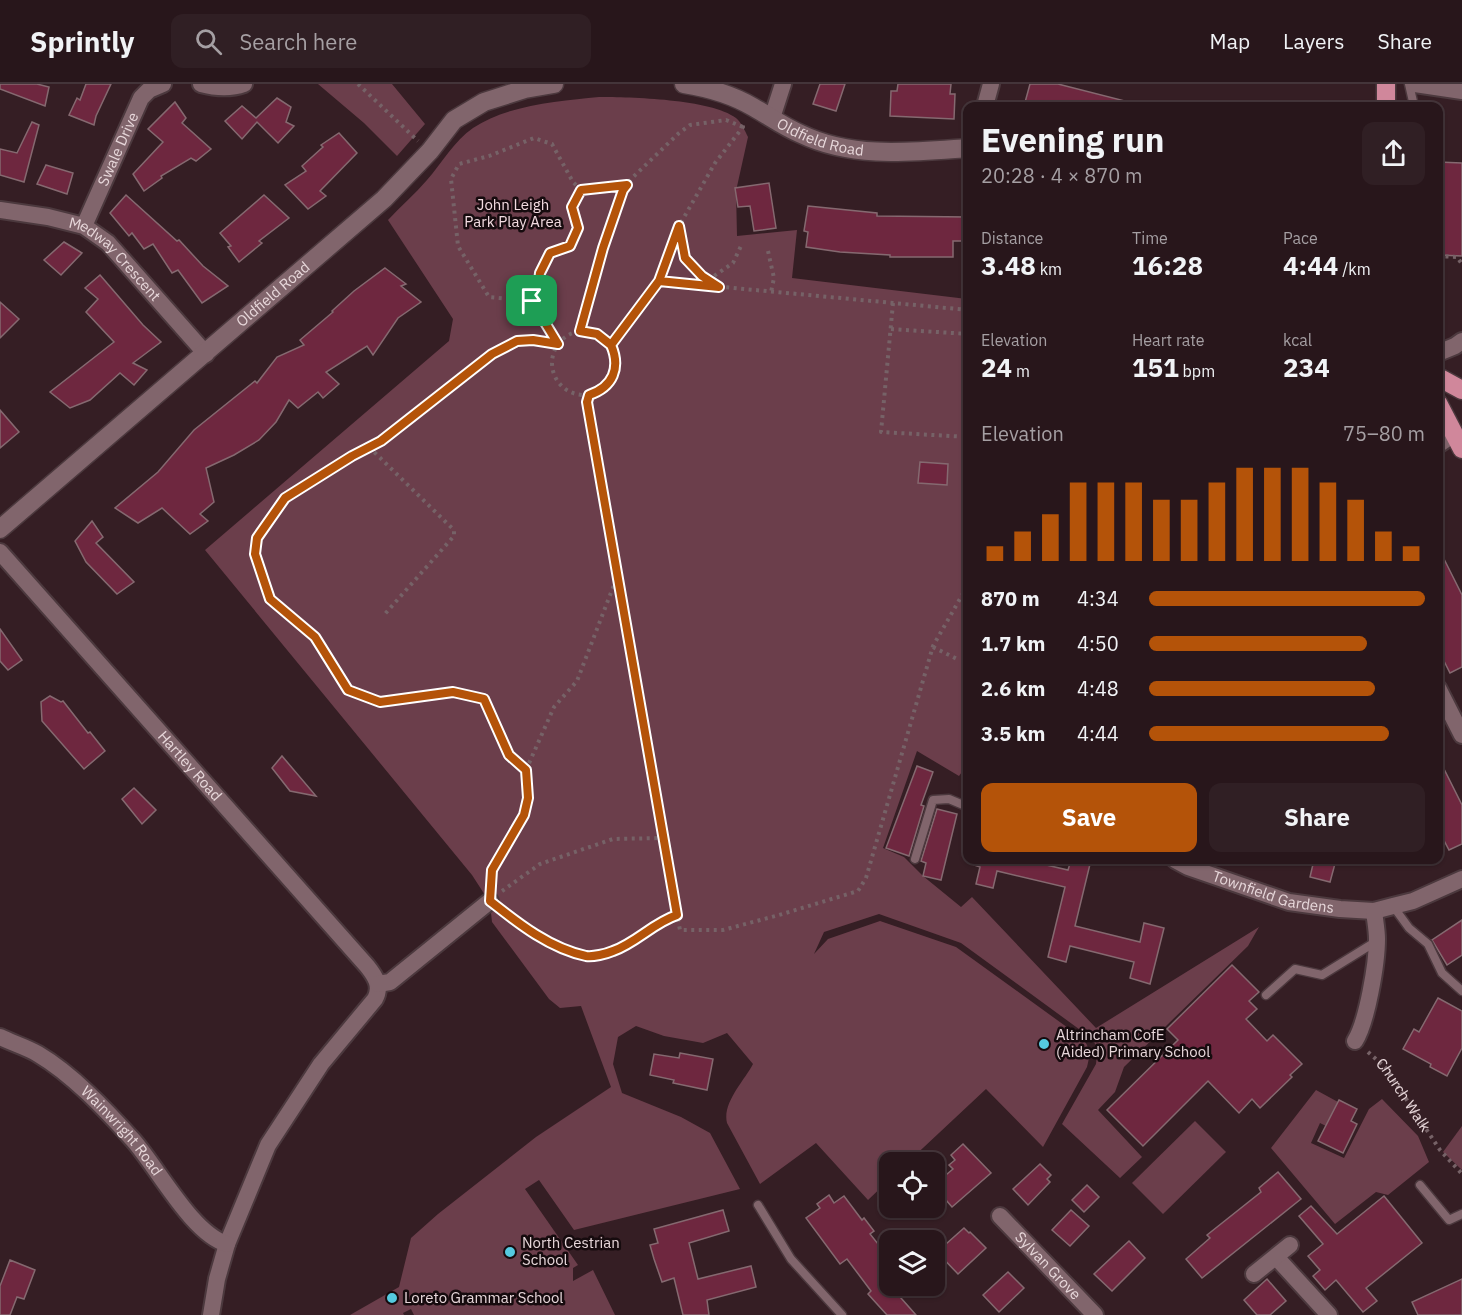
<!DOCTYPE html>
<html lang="en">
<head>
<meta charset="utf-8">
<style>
  body { margin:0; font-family:"IBM Plex Sans",sans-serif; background:#301f24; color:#f1f3f6; height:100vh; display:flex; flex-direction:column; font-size:22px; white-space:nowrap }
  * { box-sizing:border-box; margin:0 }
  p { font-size:20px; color:#a59fa3 }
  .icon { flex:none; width:33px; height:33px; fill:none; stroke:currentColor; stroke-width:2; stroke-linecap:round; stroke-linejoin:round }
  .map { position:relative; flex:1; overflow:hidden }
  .panel { position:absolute; left:963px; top:18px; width:480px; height:762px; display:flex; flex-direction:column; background:#28161b; border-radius:12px; box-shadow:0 2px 4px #0004,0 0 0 2px #44353a }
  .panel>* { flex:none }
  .buttons { position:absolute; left:879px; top:1068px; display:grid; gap:12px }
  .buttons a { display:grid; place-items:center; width:66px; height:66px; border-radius:12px; background:#28161b; box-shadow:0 2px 4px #0004,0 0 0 2px #44353a; font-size:30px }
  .pin { position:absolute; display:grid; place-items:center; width:51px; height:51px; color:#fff; margin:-26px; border-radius:12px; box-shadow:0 3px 9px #0006 }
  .round { display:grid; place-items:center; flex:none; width:63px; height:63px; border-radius:12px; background:#301f24 }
  .overview { display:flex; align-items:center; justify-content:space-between; height:102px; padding:0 18px }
  h1 { font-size:33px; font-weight:700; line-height:45px }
  .metrics { display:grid; grid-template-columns:repeat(3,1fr); gap:9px; height:102px; padding:6px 18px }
  .metrics div { display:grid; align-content:center }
  .metrics b { font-size:26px; font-weight:700 }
  .metrics small { font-size:16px; font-weight:400 }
  .metrics p { font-size:16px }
  .chart { height:168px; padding:12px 18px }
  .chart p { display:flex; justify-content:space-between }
  .chart svg { width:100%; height:108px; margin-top:6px; stroke:#b45309; stroke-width:6 }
  .cta { display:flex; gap:12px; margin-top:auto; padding:12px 18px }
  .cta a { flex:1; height:69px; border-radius:12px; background:#b45309; color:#fff; font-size:24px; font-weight:700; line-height:69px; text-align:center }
  .cta a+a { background:#301f24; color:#f1f3f6 }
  ul { padding:0 18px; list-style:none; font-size:20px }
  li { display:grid; grid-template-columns:96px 72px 1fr; align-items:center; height:45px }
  li i { height:15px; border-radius:8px; background:#b45309 }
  header { display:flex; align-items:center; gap:36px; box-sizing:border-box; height:84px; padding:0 30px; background:#28161b; border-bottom:2px solid #44353a }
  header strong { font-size:28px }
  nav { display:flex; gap:33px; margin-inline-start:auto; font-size:21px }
  .search { width:420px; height:54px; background:#301f24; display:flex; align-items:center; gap:15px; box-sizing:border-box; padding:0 21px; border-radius:12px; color:#a59fa3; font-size:22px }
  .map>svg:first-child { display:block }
  .green { fill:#6b3e4b }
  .building { fill:#6e273f; stroke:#856970; stroke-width:1.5 }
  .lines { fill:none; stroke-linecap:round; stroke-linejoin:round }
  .lane-casing { stroke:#4c393e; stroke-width:11 }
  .street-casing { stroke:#4c393e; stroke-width:20 }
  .secondary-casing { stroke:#4c393e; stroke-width:21 }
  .highway-casing { stroke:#4c393e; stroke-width:21 }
  .path { stroke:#766267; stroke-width:4; stroke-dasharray:3 4.5; stroke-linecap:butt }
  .lane { stroke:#81656c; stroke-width:8 }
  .street { stroke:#81656c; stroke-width:16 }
  .secondary { stroke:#81656c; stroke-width:18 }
  .highway { stroke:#d0879b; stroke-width:18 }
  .route-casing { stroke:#fff; stroke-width:12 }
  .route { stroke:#b45309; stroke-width:8 }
  .poi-dot { fill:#55cae0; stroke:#160b0e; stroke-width:2 }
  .labels { text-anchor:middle; stroke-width:5; stroke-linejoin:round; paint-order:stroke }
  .street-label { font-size:15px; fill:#e7d7da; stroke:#160b0e }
  .park-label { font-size:15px; fill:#f3dce1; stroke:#160b0e }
  .poi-label { font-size:15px; fill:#e7d7da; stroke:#160b0e; text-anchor:start }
</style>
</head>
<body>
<header>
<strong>Sprintly</strong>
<div class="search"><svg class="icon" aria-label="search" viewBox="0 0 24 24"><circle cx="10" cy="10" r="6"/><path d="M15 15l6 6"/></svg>Search here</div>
<nav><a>Map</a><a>Layers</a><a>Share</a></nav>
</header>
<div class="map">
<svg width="1462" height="1231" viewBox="0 0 1462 1231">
  <rect width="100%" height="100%" fill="#351e24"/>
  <!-- green -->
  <g class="green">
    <path d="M318 0H392L425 40 397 72 364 39Z"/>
    <path d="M599 13C630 13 711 15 736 34 741 38 745 47 748 53L736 107 737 152 797 146 792 194 967 215V681L959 692 917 667 883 764 904 773 923 792 961 823 972 813 1096 944 1259 843 1248 862 1124 983 1115 1008 1098 1026 1142 1073 1120 1094 1062 1040 1096 980 1097 970 1094 956 961 859 879 830 824 848 814 870 828 855 880 837 956 863 1082 954C1091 964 1090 971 1087 983L1043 1063 986 1005 908 1078H890L889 1096 868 1116 816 1059 760 1100 727 1039C722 1019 744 997 753 980L727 949 703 959 664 952 636 942 618 953 613 980 622 1009 681 1033 710 1049 740 1105 574 1146 539 1096 525 1105 578 1181 573 1184V1197L593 1186 615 1231H414L411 1225 403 1229 404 1231H350L399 1203 411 1154 438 1130 536 1053 611 1003 581 922 560 924 549 915 492 838 491 829 494 825 472 791 205 466 449 257 453 235 388 136C401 122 415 110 427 96 442 79 454 57 473 44 507 21 559 17 599 13Z"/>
    <path d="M1316 1006 1338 1018 1326 1042 1320 1039 1311 1059 1344 1074 1369 1025 1382 1015 1418 1052 1429 1078 1388 1111 1376 1108 1335 1140 1271 1064Z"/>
    <path d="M1195 1037 1226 1068 1163 1130 1132 1099Z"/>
    <path d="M1462 1042V1086L1443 1068Z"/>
  </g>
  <!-- building -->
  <g class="building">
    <path d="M0 0H37L49 3 45 22 0 5Z"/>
    <path d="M86 0H111L96 32 94 41 69 31 77 14 80 16Z"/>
    <path d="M820 0H845L836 27 813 20Z"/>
    <path d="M898 0H951L950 10H955L954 35 890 32 891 7H897Z"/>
    <path d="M1030 0H1058L1125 17V22H1024Z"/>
    <path d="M277 14 291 23 286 38 294 42 278 59 257 38 242 55 225 37 242 22 256 34Z"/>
    <path d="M175 18 186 34 182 39 211 65 196 77 191 74 161 92 162 94 144 107 133 90 163 58 148 45Z"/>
    <path d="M32 38 39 41 24 98 0 91V65L17 69Z"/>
    <path d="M339 49 357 69 320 107 326 112 308 125 285 101 306 87 302 82 323 63 321 61Z"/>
    <path d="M1438 78 1462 79V172L1438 171Z"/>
    <path d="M46 81 73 89 67 110 37 100Z"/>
    <path d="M769 99 776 144 754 147 750 122 738 123 735 104Z"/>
    <path d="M126 111 177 157 179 156 203 182 228 202 202 219 178 186 172 189 153 160 144 165 132 149 129 152 110 129Z"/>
    <path d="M264 111 289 134 259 157 262 159 239 178 228 163 231 162 220 149Z"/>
    <path d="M808 122 877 129V132L968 133V157H953V173H890V171L840 168 806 163 808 148 804 147Z"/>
    <path d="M64 158 82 169 61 191 44 176Z"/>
    <path d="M385 184 406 200 401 202 421 218 398 234 373 271 367 262 326 288 339 300 323 314 318 308 298 324 289 316 276 338 259 356 234 371 206 384 214 418 200 430 208 437 190 450 162 424 138 439 115 424 158 388 194 346 255 297 257 299 277 273 304 261 300 256 333 228 332 227 354 207Z"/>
    <path d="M100 191 143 241 161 258 133 279 147 286 134 301 120 289 90 316 70 324 50 308 114 258 86 228 98 215 85 204Z"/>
    <path d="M0 218 19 235 0 254Z"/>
    <path d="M0 326 19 348 0 364Z"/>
    <path d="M920 378 948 380 947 401 918 399Z"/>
    <path d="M92 437 103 453 96 459 134 498 117 510 86 478 75 457Z"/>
    <path d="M1438 463 1462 511V583L1450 589 1438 565Z"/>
    <path d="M0 545 22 576 8 586 0 577Z"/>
    <path d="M50 612 61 618 63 617 88 649 90 648 105 667 84 685 42 637 41 618Z"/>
    <path d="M282 672 316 712 290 707 272 684Z"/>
    <path d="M1438 673 1462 721V760L1449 766 1438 745Z"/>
    <path d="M917 682 933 688 921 721 924 722 909 772 886 764Z"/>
    <path d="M134 704 156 726 142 740 122 715Z"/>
    <path d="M937 725 957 730 941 796 923 792 926 779 921 777Z"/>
    <path d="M974 776H1025L1068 786 1071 776H1091L1075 842 1140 858 1144 839 1164 844 1150 900 1130 894 1134 878 1070 862 1066 878 1048 873 1065 803 997 787 993 804 976 800 980 783 974 781Z"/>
    <path d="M1314 776H1336L1330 798 1310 793Z"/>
    <path d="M1462 836V871L1447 881 1432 856Z"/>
    <path d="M1232 881 1259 908 1249 917 1257 925 1246 935 1267 957 1273 951 1302 980 1290 991 1292 993 1260 1024 1252 1015 1239 1029 1208 997 1143 1062 1107 1026 1178 956 1167 945Z"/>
    <path d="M1438 914 1462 927V964L1447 992 1430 983 1431 980 1403 965 1414 945 1419 948Z"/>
    <path d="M680 969 713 975 707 1006 673 999 674 996 650 991 654 970 679 974Z"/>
    <path d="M1339 1016 1357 1025 1351 1037 1357 1040 1343 1069 1318 1057Z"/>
    <path d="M963 1060 991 1089 952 1123 946 1116 934 1126V1101L953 1085 949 1081 955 1076 951 1071Z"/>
    <path d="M1040 1080 1051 1091 1047 1095 1050 1098 1028 1121 1013 1105Z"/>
    <path d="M1278 1088 1301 1115 1202 1194 1186 1175 1210 1154 1207 1151 1261 1108 1259 1104Z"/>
    <path d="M1087 1101 1099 1113 1084 1128 1072 1116Z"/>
    <path d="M829 1111 834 1119 844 1112 862 1136 864 1134 874 1147 870 1150 890 1175V1202H915L901 1214 916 1231H887L868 1210 871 1207 847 1175 840 1180 806 1134 820 1124 817 1120Z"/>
    <path d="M1384 1112 1422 1159 1366 1204 1377 1217 1363 1228 1336 1196 1325 1206 1313 1192 1320 1186 1308 1172 1323 1160 1299 1132 1311 1122 1337 1150Z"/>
    <path d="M723 1126 729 1147 689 1159 698 1195 751 1182 756 1203 707 1216 709 1231H683L674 1194 662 1198 654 1175 650 1161 658 1159 654 1145Z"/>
    <path d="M1071 1126 1089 1142 1070 1162 1052 1146Z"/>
    <path d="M964 1144 969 1149 970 1148 986 1164 958 1190 937 1168Z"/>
    <path d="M1129 1157 1145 1174 1112 1207 1094 1190Z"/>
    <path d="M10 1176 35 1186 24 1215 17 1213 10 1231H0V1202Z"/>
    <path d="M1008 1188 1024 1204 999 1228 983 1211Z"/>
    <path d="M1267 1195 1286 1217 1270 1231H1257L1244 1216Z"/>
    <path d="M1462 1195V1231H1418L1412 1218Z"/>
  </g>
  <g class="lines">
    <!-- lane casing -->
    <g class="lane-casing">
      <g id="lane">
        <path d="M1409 0 1414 22"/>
        <path d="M915 775 933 716 949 715 968 723"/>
        <path d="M1393 822 1409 844 1428 860 1442 889 1462 907"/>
        <path d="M1266 911 1295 885 1322 891 1377 857"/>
        <path d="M1420 1101 1449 1136 1462 1130"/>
        <path d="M758 1121 791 1175 842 1231"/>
      </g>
    </g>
    <!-- street casing -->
    <g class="street-casing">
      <g id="street">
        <path d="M201 0C216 4 230 5 244 0"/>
        <path d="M1415 0 1462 7"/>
        <path d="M985 22 991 0"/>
        <path d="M772 34 783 0"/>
        <path id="s2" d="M0 126 48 133 84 142 108 159 206 270"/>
        <path id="s3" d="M84 142 141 14 149 6 163 0"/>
        <path d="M1438 269 1455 262 1462 257"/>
        <path d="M1438 361 1454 350"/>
        <path id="s4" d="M0 468 367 882C375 892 382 902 375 915L321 980 268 1061 227 1160 217 1195 211 1231"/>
        <path d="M1438 604 1462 651"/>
        <path id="s5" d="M1175 776 1188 783 1289 818 1340 825 1374 827 1393 822 1413 817 1462 795"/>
        <path d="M378 900 390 898 490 817"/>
        <path id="s6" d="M0 953C12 959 26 963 38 970 72 990 106 1026 133 1056 158 1084 192 1150 227 1160"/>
        <path d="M1355 957C1367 938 1377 879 1377 855 1377 846 1375 836 1374 827"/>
        <path id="s7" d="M1000 1132 1095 1231"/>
        <path d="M1276 1173 1329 1231"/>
        <path d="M1254 1190 1290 1161"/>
      </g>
    </g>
    <!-- secondary casing -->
    <g class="secondary-casing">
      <g id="secondary">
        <path id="s8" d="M684 0C709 4 731 10 753 23 769 32 784 43 801 50 853 75 912 68 968 64"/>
        <path id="s9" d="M0 445 384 115 430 67 454 36 484 18 525 5 554 0"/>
      </g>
    </g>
    <!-- highway casing -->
    <g class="highway-casing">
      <g id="highway">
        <path d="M1386 22V0"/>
        <path d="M1438 293 1462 306"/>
        <path d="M1438 319 1462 365"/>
      </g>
    </g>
    <!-- path -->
    <g class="path">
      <path d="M358 0 418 57"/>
      <path d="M581 106 572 123 578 144 570 162 550 169 540 189 537 212 532 217 489 213 458 162 451 95 459 80 489 72 534 54 552 60 573 98 581 106 627 101"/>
      <path d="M679 142 685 174 702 192 718 203"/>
      <path d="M768 167 774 194 771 208"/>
      <path d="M1438 172 1457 173 1462 180"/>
      <path d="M708 196 733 179 741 162"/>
      <path d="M659 197 968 226"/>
      <path d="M532 217 558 259"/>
      <path d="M893 219 881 348 968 353"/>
      <path d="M891 245 968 250"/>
      <path d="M580 247 603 164 623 106 631 95 679 49 690 41 726 36 743 43"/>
      <circle cx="584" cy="279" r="32"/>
      <path d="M611 261 659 197 679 142 715 79 743 43 742 41"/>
      <path d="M369 363 454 446V452L384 531"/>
      <path d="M933 563 957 575"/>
      <path d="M526 686 554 623 577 597 617 493"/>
      <path d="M662 754 680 846H723L779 831 858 807 866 794 933 562 965 506 968 495"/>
      <path d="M491 801 492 786 524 731 528 714 526 686 509 671 484 615 453 608 380 618 348 606 315 553 270 515 255 470 257 454 285 414 352 372 381 357 492 271 517 257 533 256 558 260"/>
      <path d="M502 807 540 780 613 755 662 754 587 318 589 311"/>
      <path d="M502 826 529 847 588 873 613 867 637 854 662 836 677 831"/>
      <path id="s1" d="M1368 968 1385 983 1440 1066 1462 1090"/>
    </g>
    <!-- lane -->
    <use href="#lane" class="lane"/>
    <!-- street -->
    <use href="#street" class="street"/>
    <!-- secondary -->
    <use href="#secondary" class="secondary"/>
    <!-- highway -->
    <use href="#highway" class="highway"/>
  </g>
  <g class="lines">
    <!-- route casing -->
    <g class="route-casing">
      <path id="route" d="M532 217 558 260 533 256 517 257 492 270 381 357 352 372 285 414 257 454 255 470 270 515 315 553 348 606 380 618 453 608 484 615 509 671 526 686 528 714 524 731 492 786 490 817C518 839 549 864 586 872 593 873 606 870 613 867 636 859 653 839 677 831L587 318 589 311C613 303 621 284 611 261L659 197 679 142 685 174 702 192 719 203 659 197 611 261 597 250 580 247 603 164 623 106 627 101 581 106 572 123 578 144 570 162 550 169 540 189 537 212 532 217"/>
    </g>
    <!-- route -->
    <use href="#route" class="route"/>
  </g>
  <!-- markers -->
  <g class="poi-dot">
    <circle cx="1044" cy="960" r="6"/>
    <circle cx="510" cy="1168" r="6"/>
    <circle cx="392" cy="1214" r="6"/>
  </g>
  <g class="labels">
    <!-- street labels -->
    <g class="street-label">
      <text dy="5" stroke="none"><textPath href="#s8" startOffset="148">Oldfield Road</textPath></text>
      <text dy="5" stroke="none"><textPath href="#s3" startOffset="84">Swale Drive</textPath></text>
      <text dy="5" stroke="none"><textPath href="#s2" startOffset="130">Medway Crescent</textPath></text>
      <text dy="5" stroke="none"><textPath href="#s9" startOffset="360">Oldfield Road</textPath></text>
      <text dy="5" stroke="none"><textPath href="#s4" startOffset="286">Hartley Road</textPath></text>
      <text dy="5" stroke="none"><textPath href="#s5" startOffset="104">Townfield Gardens</textPath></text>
      <text dy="5" stroke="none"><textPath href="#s1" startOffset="56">Church Walk</textPath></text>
      <text dy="5" stroke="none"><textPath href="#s6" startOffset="156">Wainwright Road</textPath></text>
      <text dy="5" stroke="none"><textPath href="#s7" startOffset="69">Sylvan Grove</textPath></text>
    </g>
    <!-- park labels -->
    <g class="park-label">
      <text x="513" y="126">John Leigh<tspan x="513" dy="17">Park Play Area</tspan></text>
    </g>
    <!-- poi labels -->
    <g class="poi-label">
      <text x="1056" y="956">Altrincham CofE<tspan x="1056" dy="17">(Aided) Primary School</tspan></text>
      <text x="522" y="1164">North Cestrian<tspan x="522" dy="17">School</tspan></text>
      <text x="404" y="1219">Loreto Grammar School</text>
    </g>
  </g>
</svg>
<div class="buttons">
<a><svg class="icon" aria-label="locate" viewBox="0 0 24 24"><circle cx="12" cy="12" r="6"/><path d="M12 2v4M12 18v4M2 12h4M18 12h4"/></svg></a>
<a><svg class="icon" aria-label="layers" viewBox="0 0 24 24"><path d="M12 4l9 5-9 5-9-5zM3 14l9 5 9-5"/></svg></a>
</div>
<div class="pin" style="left:532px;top:217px;background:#1e9e55"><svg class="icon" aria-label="arrive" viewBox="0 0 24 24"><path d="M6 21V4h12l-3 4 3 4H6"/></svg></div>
<section class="panel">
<div class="overview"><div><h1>Evening run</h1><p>20:28 · 4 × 870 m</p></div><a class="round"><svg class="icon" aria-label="share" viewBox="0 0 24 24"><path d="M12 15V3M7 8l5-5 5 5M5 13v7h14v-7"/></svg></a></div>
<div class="metrics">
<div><p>Distance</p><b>3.48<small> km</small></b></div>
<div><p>Time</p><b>16:28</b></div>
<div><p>Pace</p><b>4:44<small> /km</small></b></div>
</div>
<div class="metrics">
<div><p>Elevation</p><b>24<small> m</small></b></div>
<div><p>Heart rate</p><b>151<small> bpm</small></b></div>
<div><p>kcal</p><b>234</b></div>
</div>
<div class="chart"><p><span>Elevation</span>75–80 m</p>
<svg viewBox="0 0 160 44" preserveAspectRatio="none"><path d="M5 44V38M15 44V32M25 44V25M35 44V12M45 44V12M55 44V12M65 44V19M75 44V19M85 44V12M95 44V6M105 44V6M115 44V6M125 44V12M135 44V19M145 44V32M155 44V38"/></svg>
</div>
<ul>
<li><b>870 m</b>4:34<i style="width:100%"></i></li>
<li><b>1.7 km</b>4:50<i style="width:79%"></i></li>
<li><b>2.6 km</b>4:48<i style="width:82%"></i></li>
<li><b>3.5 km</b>4:44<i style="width:87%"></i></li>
</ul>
<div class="cta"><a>Save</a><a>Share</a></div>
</section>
</div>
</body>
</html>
